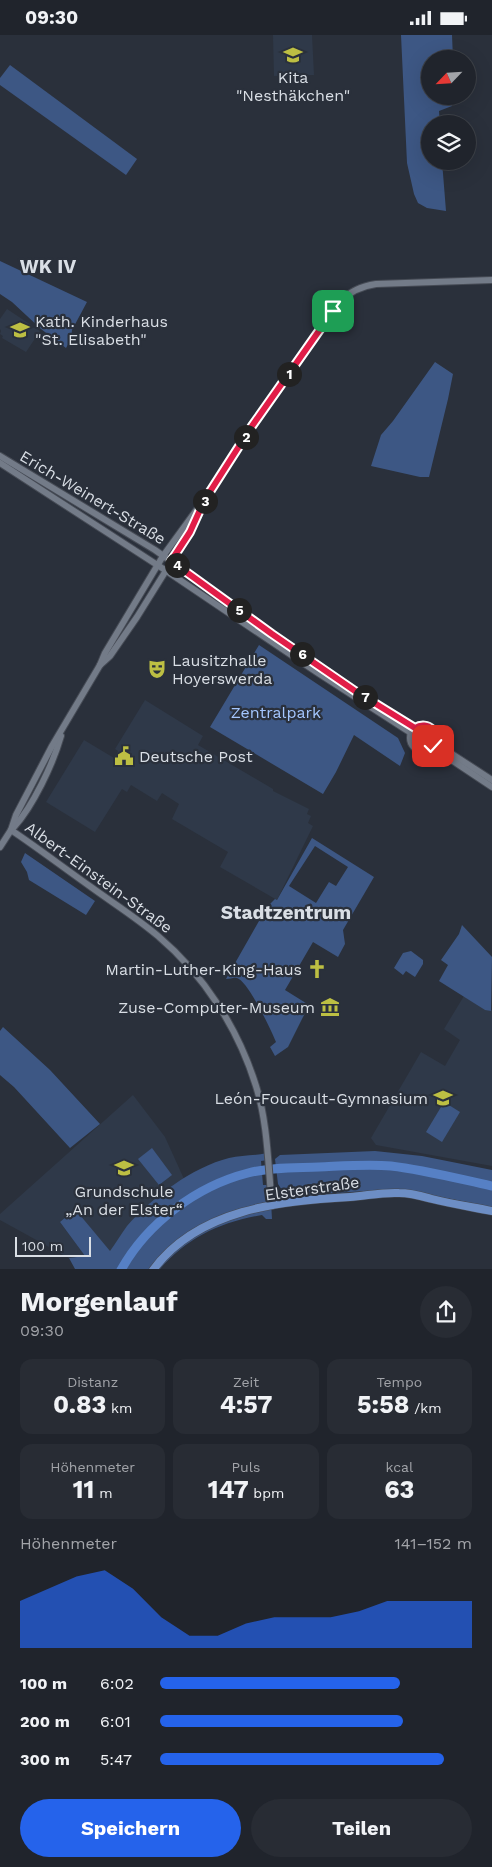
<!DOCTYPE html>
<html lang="de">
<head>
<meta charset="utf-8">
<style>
  body { margin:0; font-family:"Work Sans",sans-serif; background:#282c34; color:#f1f3f6; height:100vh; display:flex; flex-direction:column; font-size:19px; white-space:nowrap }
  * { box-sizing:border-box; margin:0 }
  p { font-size:16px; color:#a2a4a9 }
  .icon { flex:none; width:28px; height:28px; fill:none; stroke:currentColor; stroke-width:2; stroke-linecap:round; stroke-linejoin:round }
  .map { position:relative; height:1234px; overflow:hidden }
  .side { display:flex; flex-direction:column; background:#20242c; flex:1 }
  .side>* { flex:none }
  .needle { width:32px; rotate:245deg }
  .tools { position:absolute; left:421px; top:15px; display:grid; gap:10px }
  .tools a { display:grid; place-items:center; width:55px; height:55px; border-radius:50%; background:#20242c; box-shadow:0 5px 20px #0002,0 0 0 1px #3d4148; font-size:25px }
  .scale { position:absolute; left:15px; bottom:12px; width:76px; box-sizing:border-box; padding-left:5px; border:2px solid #d9dee5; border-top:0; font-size:14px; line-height:18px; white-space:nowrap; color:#d9dee5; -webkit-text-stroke:4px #2a303b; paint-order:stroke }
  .pin { position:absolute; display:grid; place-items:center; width:42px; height:42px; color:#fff; margin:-21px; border-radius:10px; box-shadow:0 2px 8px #0006 }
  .km { position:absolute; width:25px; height:25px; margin:-12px; border-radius:50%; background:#222; color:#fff; font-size:14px; line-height:25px; text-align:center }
  .round { display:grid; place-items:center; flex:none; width:52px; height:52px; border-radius:26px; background:#282c34 }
  .head { display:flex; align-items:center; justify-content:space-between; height:85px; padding:0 20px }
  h1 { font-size:28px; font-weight:700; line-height:38px }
  .stats { display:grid; grid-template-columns:repeat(3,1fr); gap:8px; height:85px; padding:5px 20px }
  .stats div { display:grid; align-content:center; border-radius:12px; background:#282c34; text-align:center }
  .stats b { font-size:25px; font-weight:700 }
  .stats small { font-size:14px; font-weight:400 }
  .stats p { font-size:14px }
  .chart { height:140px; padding:10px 20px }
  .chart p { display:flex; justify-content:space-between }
  .chart svg { width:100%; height:90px; margin-top:5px; fill:#2563eb; opacity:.7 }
  .action { display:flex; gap:10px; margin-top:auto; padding:10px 20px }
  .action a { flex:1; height:58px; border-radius:30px; background:#2563eb; color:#fff; font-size:20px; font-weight:700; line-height:58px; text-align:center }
  .action a+a { background:#282c34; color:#f1f3f6 }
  ul { padding:0 20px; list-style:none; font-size:16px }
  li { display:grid; grid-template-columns:80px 60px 1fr; align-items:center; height:38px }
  li i { height:12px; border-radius:6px; background:#2563eb }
  .status { display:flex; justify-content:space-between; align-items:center; height:35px; padding:0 25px; background:#20242c; direction:ltr }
  .status svg { height:14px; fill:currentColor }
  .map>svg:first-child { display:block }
  .built { fill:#2f3949 }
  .green { fill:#3d5784; fill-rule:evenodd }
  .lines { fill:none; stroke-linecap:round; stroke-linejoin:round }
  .river { stroke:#5680c5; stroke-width:9 }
  .tertiary-casing { stroke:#464b55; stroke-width:8 }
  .primary-casing { stroke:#464b55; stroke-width:9 }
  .tertiary { stroke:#737b88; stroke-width:6 }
  .primary { stroke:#6d8ec5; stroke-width:8 }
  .route-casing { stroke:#fff; stroke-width:10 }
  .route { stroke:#e11d48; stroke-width:6 }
  .labels { text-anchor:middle; stroke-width:4.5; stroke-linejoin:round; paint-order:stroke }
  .poi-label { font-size:16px; fill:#d9dee5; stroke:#2a303b; text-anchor:start }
  .street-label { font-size:16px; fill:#d9dee5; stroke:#2a303b }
  .park-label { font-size:16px; fill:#a4c6fe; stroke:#2a303b }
  .quarter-label { font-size:19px; font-weight:bold; fill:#d9dee5; stroke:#2a303b }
</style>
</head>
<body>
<div class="status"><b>09:30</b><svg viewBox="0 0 49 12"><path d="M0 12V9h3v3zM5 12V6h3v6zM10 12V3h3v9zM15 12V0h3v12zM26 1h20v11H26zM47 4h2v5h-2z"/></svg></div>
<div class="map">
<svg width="492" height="1235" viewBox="0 0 492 1235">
  <rect width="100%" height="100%" fill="#2a303b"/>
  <!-- built -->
  <g class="built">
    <path d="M273 0H312L314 40 274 41Z"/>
    <path d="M7 274 40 296 26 317 2 303 3 301 0 299 1 296 0 294V284Z"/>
    <path d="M145 665 203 701 198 710 273 754V756L309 774 307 779 311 781 308 788 313 791 277 865 220 832 228 817 172 784 179 769 162 758 157 766 131 750 127 757 122 754 95 797 46 767 84 705 114 723 118 716 115 714Z"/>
    <path d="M464 961 485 975H492V1131L376 1110 371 1103 421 1017 445 1031 460 1005 444 994Z"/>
    <path d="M133 1060 165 1102 184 1144 151 1167 127 1192 110 1217 75 1174 60 1187 85 1221 69 1223 0 1185V1179Z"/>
  </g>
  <!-- green -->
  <g class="green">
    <path d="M401 0H452L453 24H430V61H454L452 71 439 76 440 89H430V126H442L446 176 427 173 418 168 414 159 407 128Z"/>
    <path d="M10 30 137 124 126 140 0 50V43Z"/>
    <path d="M0 226 87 267 72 295 71 304 66 313 41 294 12 267 0 259Z"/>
    <path d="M435 327 453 339 448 364 429 442H420L371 431 381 400 393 386Z"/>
    <path d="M259 610 398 703 405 718 400 731 354 700 336 737 323 759 210 692Z"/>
    <circle cx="423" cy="703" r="9"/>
    <path d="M312 803 374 842 343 895 345 909 338 922 313 907 285 955 309 970 288 1012 275 1021 270 1012 276 1007C271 995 248 946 237 943 234 942 230 944 226 944L267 872 275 864 277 865ZM315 811 348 832 336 851 329 847 316 868 289 851Z"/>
    <path d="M25 818 95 866 86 880 29 845 27 837 21 827Z"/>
    <path d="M462 890 492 922 491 976 485 975 439 946 448 930 441 925 459 899Z"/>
    <path d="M411 916 423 925V929L415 942 406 936 403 940 394 933 403 918Z"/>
    <path d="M3 992 50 1035 100 1089 70 1113 14 1052 0 1040V996Z"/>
    <path d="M444 1067 460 1077 442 1107 426 1097Z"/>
    <path d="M152 1113 172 1140 159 1150 138 1124Z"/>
    <path d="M375 1116 422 1121 492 1135V1172L399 1154 286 1161 278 1149 275 1124 280 1120Z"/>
    <path d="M267 1118 268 1125 261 1126 263 1150H270L272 1184H266L262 1180C220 1187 187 1203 160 1234H75L69 1223 85 1221 60 1187 75 1174 110 1216C116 1208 121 1199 127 1191 151 1163 193 1132 229 1123 241 1120 255 1121 267 1118Z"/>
  </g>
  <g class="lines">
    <!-- river -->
    <path class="river" d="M121 1235C147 1188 197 1151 248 1138 270 1132 296 1133 319 1132 343 1131 368 1129 391 1131 425 1135 459 1144 492 1151"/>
    <!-- tertiary casing -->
    <g class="tertiary-casing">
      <g id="tertiary">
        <path d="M0 421 155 515 355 656 415 693"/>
        <path d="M0 428 165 535 318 638 411 698"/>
        <path d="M100 630 110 621 137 582 190 497 204 466 253 391 340 267C350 256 362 251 376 249L492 245"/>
        <circle cx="423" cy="703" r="13"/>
        <path d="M435 708 492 745"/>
        <path d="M432 712 492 752"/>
        <path d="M14 792C33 771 53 729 61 701"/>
        <path d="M11 795C38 813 64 833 91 852 113 868 137 883 158 901 204 940 238 993 256 1051 268 1089 268 1131 272 1171"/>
        <path d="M0 812 11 795 16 780 52 711 100 630 105 618 163 521 198 473"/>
      </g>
    </g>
    <!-- primary casing -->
    <g class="primary-casing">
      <path id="primary" d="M153 1235C198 1174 280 1166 350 1162 366 1161 382 1157 399 1158 411 1158 421 1161 432 1164 452 1169 472 1172 492 1176"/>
    </g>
    <!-- tertiary -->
    <use href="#tertiary" class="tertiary"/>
    <!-- primary -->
    <use href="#primary" class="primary"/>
  </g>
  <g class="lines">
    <!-- route casing -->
    <g class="route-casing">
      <path id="route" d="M333 276 252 391 204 466 190 497 171 526 272 599 355 656 415 693C428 685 441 698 433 711"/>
    </g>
    <!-- route -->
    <use href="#route" class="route"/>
  </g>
  <!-- icons -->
  <defs>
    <g id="school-bare" transform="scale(1.5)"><path d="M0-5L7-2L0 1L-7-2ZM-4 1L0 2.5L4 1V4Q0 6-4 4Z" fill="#bdbf43" stroke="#2a303b" stroke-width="2.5" paint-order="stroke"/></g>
    <g id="theatre-bare" transform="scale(1.5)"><path d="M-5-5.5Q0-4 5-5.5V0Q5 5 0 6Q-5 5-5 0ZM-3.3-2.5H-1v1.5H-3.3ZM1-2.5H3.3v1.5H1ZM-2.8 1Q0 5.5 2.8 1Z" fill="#bdbf43" stroke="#2a303b" stroke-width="2.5" paint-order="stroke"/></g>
    <g id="civic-bare" transform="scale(1.5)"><path d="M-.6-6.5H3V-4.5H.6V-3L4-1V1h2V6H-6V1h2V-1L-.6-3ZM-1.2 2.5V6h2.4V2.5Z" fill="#bdbf43" stroke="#2a303b" stroke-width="2.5" paint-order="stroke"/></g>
    <g id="church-bare" transform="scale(1.5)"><path d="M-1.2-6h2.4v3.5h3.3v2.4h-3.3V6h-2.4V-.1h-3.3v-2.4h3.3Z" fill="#bdbf43" stroke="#2a303b" stroke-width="2.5" paint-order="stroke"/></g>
    <g id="museum-bare" transform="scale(1.5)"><path d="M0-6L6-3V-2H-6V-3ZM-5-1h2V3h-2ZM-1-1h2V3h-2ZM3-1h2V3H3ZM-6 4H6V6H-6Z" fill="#bdbf43" stroke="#2a303b" stroke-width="2.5" paint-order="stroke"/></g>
  </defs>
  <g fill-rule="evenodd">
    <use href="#school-bare" x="293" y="20"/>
    <use href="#school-bare" x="20" y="295"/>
    <use href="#theatre-bare" x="157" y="634"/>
    <use href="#civic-bare" x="124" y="721"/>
    <use href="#church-bare" x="317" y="934"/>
    <use href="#museum-bare" x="330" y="972"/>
    <use href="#school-bare" x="443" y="1063"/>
    <use href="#school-bare" x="124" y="1133"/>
  </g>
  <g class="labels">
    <!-- poi labels -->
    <g class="poi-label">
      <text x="293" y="48" text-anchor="middle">Kita<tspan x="293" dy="18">"Nesthäkchen"</tspan></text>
      <text x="35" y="292">Kath. Kinderhaus<tspan x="35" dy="18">"St. Elisabeth"</tspan></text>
      <text x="172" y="631">Lausitzhalle<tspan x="172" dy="18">Hoyerswerda</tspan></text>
      <text x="139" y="727">Deutsche Post</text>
      <text x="302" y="940" text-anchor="end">Martin-Luther-King-Haus</text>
      <text x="315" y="978" text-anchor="end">Zuse-Computer-Museum</text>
      <text x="428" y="1069" text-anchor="end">León-Foucault-Gymnasium</text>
      <text x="124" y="1162" text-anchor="middle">Grundschule<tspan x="124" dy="18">„An der Elster“</tspan></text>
    </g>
    <!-- street labels -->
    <g class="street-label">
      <text transform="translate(93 462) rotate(31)" y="6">Erich-Weinert-Straße</text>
      <text transform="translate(99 842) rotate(36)" y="6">Albert-Einstein-Straße</text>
      <text transform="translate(312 1153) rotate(-8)" y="6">Elsterstraße</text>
    </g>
    <!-- park labels -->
    <g class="park-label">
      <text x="276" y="683">Zentralpark</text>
    </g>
    <!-- quarter labels -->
    <g class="quarter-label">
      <text x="48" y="238">WK IV</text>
      <text x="286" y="884">Stadtzentrum</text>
    </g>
  </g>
</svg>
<div class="tools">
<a><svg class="needle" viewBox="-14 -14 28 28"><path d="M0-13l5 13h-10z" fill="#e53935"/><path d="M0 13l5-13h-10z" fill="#a2a4a9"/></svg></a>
<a><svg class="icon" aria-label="layers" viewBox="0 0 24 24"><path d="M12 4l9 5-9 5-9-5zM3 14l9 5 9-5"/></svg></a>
</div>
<div class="scale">100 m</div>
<div class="pin" style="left:333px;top:276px;background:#1e9e55"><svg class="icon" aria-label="arrive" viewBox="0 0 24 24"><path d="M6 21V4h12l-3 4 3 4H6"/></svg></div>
<div class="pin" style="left:433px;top:711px;background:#d93025"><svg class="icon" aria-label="check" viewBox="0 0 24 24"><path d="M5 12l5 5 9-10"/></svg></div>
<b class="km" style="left:289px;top:339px">1</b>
<b class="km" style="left:246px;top:402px">2</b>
<b class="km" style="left:205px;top:466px">3</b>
<b class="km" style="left:177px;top:530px">4</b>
<b class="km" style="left:239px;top:575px">5</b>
<b class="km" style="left:302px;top:619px">6</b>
<b class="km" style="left:365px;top:662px">7</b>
</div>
<section class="side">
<div class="head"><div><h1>Morgenlauf</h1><p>09:30</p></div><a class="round"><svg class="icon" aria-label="share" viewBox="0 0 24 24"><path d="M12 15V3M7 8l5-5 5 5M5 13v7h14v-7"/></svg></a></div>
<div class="stats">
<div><p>Distanz</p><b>0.83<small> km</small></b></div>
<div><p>Zeit</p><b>4:57</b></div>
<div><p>Tempo</p><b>5:58<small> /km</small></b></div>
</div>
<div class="stats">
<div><p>Höhenmeter</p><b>11<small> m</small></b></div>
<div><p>Puls</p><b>147<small> bpm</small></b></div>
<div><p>kcal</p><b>63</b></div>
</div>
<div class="chart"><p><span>Höhenmeter</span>141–152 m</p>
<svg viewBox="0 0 160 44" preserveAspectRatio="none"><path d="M0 44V21L10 15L20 9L30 6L40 15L50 29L60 38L70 38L80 32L90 29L100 29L110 29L120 26L130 21L140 21L150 21L160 21V44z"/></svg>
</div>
<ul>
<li><b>100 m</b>6:02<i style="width:77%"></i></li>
<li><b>200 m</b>6:01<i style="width:78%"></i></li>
<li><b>300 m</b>5:47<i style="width:91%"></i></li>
</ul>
<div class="action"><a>Speichern</a><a>Teilen</a></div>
</section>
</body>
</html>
